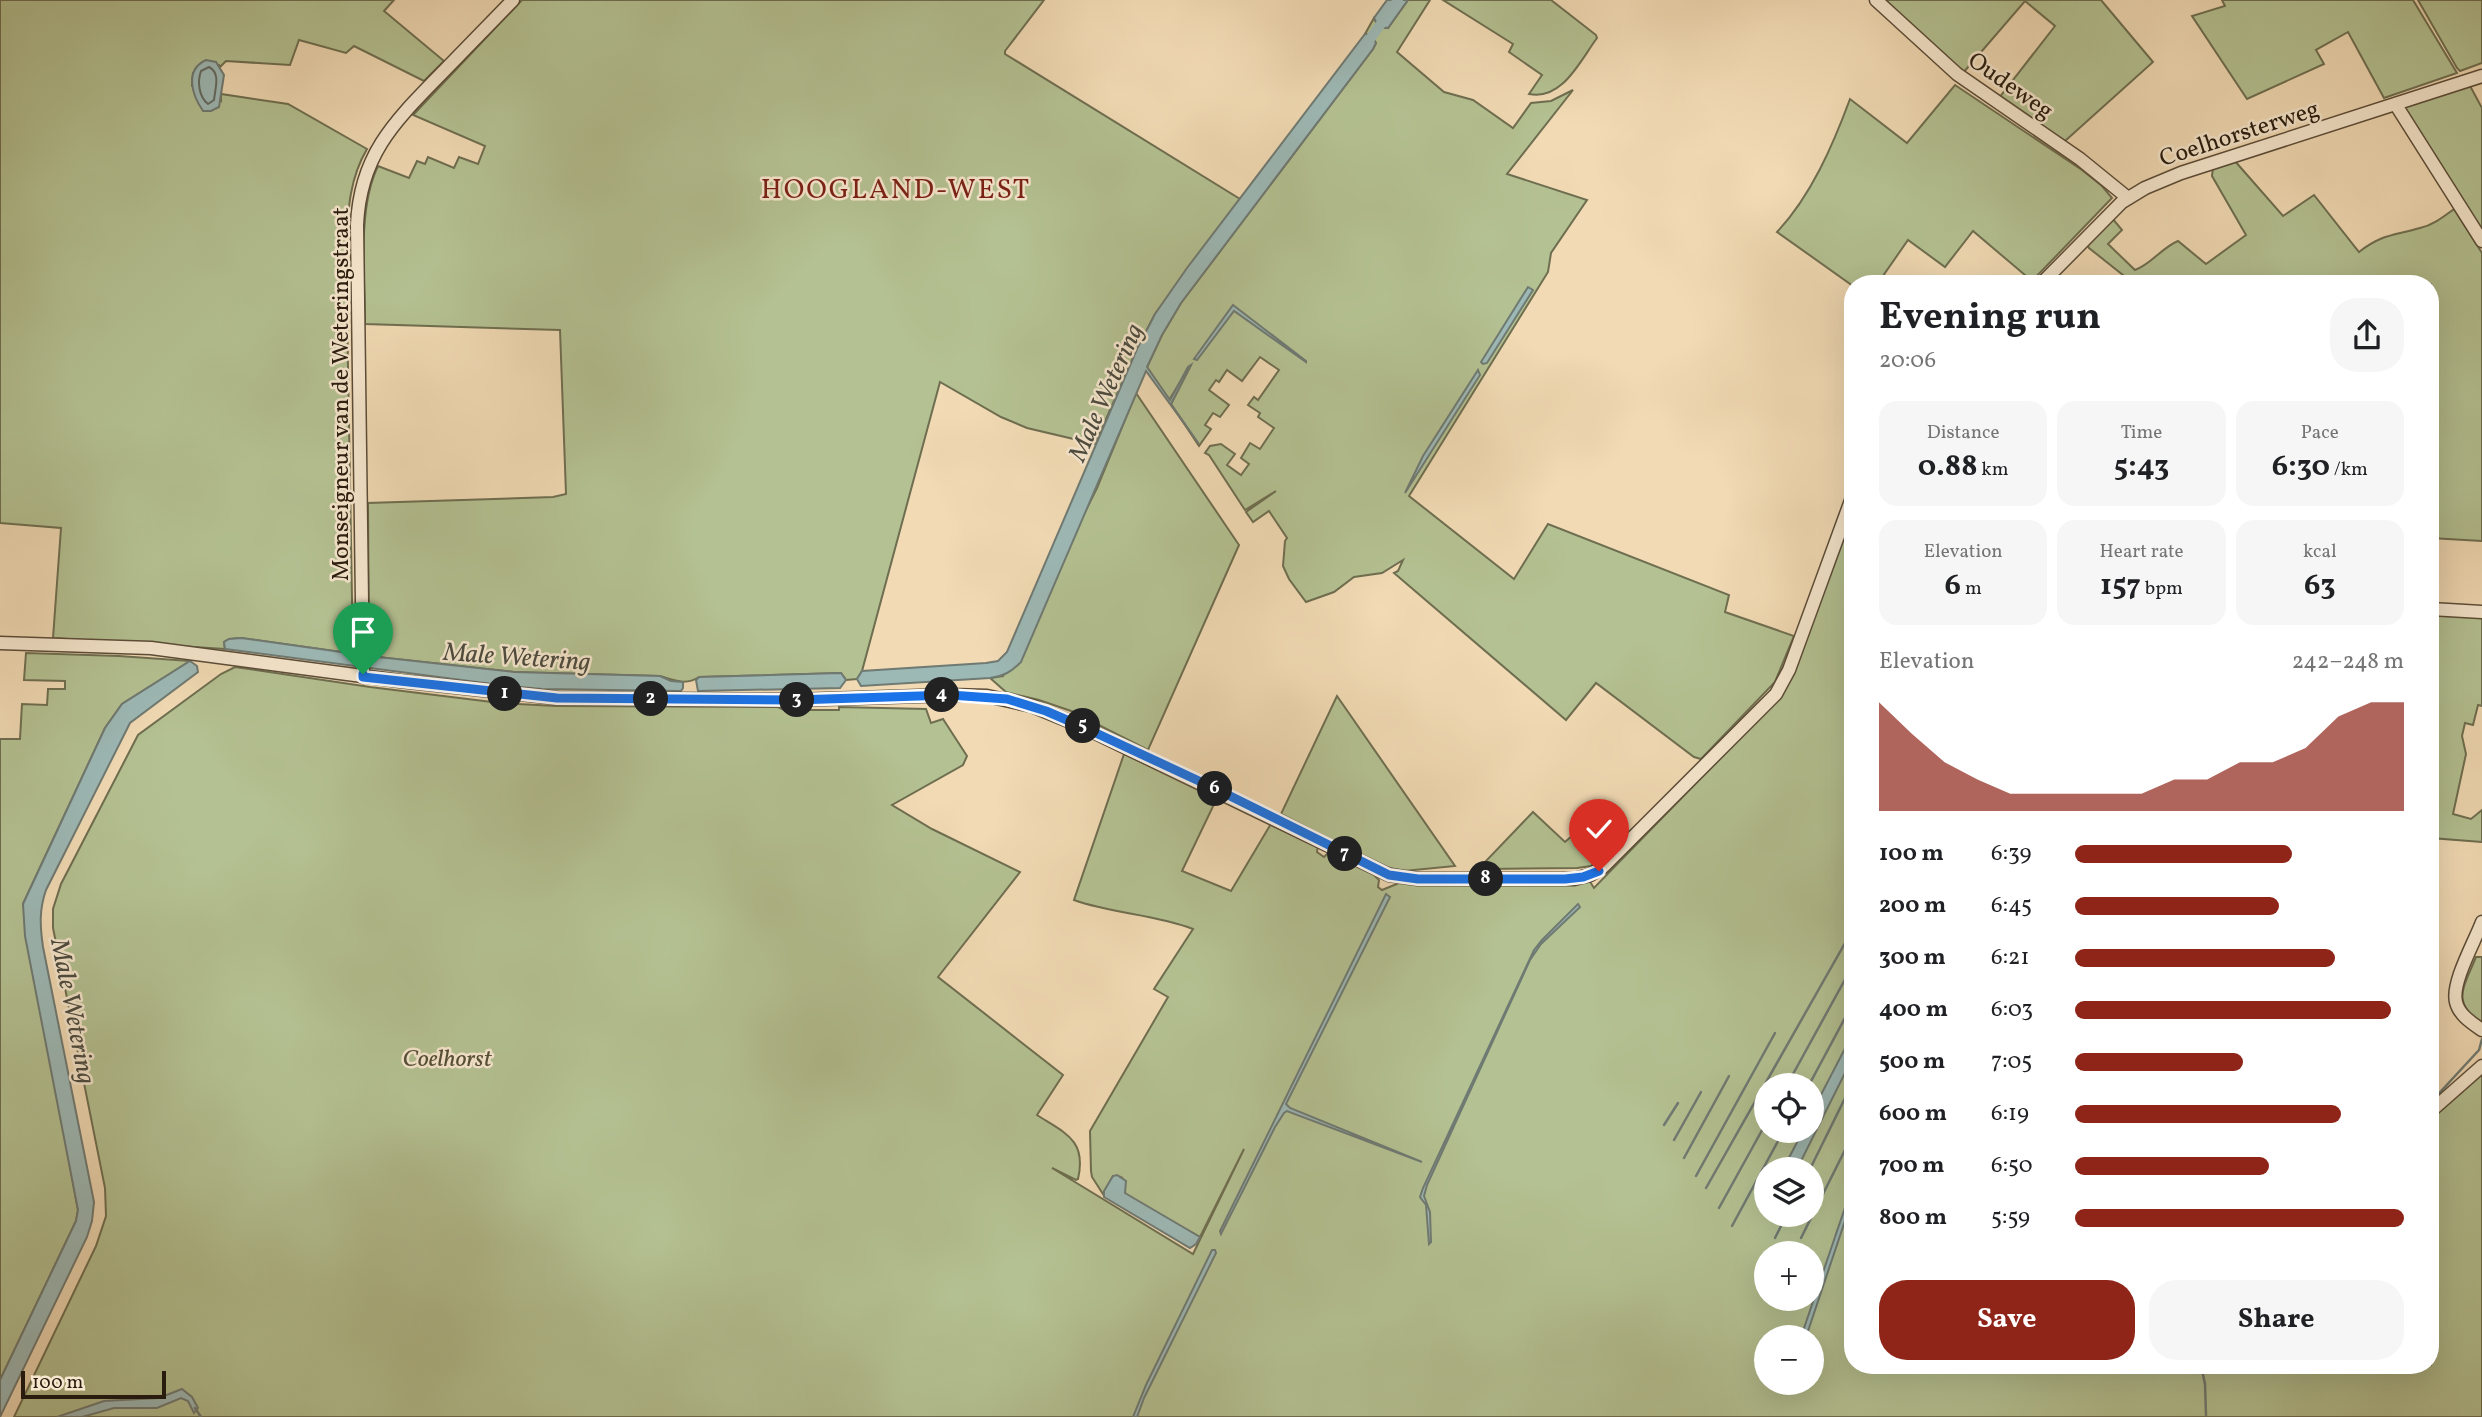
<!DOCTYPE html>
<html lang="en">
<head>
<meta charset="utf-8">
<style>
  body { margin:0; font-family:Vollkorn,serif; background:#f6f6f6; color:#202124; height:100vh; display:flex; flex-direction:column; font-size:26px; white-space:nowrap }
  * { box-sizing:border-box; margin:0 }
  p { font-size:23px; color:#757577 }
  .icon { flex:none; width:38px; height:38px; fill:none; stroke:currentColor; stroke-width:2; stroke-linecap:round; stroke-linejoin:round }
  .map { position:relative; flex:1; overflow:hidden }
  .side { position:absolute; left:1844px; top:275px; width:595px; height:1099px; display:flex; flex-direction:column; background:#fff; border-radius:28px; box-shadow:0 7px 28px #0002 }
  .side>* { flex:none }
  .controls { position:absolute; left:1754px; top:1073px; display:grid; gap:14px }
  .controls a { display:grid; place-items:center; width:70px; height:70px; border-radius:50%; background:#fff; box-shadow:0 7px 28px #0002; font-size:35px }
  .scale { position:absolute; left:21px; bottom:18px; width:145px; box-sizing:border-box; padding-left:7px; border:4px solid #291c0e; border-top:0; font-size:19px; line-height:24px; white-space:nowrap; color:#291c0e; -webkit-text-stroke:5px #f6e7ce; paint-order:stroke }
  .pin { position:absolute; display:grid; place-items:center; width:60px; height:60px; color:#fff; margin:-72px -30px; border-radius:50% 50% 50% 0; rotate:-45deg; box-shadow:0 0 7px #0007 }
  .pin .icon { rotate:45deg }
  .km { position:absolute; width:35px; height:35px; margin:-18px; border-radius:50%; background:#222; color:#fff; font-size:19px; line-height:35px; text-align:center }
  .round { display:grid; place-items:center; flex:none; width:74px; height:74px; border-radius:28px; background:#f6f6f6 }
  .overview { display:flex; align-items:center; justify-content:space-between; height:119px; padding:0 35px }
  h1 { font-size:38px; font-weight:700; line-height:52px }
  .metrics { display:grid; grid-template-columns:repeat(3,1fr); gap:10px; height:119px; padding:7px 35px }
  .metrics div { display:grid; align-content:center; border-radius:18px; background:#f6f6f6; text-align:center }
  .metrics b { font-size:30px; font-weight:700 }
  .metrics small { font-size:19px; font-weight:400 }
  .metrics p { font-size:19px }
  .chart { height:196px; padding:14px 35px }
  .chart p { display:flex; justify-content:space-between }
  .chart svg { width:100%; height:126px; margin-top:7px; fill:#8f2418; opacity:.7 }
  .cta { display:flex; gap:14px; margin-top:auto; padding:14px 35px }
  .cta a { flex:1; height:80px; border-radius:28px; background:#8f2418; color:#fff; font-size:28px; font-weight:700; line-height:80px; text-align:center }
  .cta a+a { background:#f6f6f6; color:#202124 }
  ul { padding:0 35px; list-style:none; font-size:23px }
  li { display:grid; grid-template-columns:112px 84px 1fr; align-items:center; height:52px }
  li i { height:18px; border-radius:9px; background:#8f2418 }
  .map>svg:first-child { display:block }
  .green { fill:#b4c192; stroke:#6e6e50; stroke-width:2; fill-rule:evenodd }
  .water { fill:#9db9b6; stroke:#6f7a73; stroke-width:2 }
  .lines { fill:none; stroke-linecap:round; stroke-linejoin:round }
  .shore { stroke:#636a62; stroke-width:2 }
  .stream { stroke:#6f7a73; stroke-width:2.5 }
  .canal { stroke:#9db9b6; stroke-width:10 }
  .minor-casing { stroke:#5b4c38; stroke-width:15 }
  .minor { stroke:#f6e7ce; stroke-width:12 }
  .route-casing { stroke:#fff; stroke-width:14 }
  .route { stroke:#1a73e8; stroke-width:9 }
  .labels { text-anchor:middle; stroke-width:5; stroke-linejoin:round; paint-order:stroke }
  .street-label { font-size:24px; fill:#291c0e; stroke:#f6e7ce }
  .park-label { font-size:24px; font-style:italic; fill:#534e36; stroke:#f6e7ce }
  .water-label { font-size:26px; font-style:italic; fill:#4c4b40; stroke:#f6e7ce }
  .quarter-label { font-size:28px; letter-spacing:2px; fill:#7a1f14; stroke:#f6e7ce }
</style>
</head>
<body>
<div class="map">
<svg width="2482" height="1417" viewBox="0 0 2482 1417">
  <rect width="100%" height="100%" fill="#f1dab4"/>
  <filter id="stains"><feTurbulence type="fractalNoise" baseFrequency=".00286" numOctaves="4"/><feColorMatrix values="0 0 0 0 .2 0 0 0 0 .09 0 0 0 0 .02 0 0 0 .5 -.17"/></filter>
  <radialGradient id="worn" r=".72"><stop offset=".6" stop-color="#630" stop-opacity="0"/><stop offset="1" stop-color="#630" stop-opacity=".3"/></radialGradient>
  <!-- green -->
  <g class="green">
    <path d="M0 0H394L384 11 444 61 424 81 354 46 346 53 299 40 290 65 226 61 220 67 219 65 193 73 192 86 221 101V94L288 104 367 149C348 181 348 215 346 250L353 657 348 653 241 638 229 639 224 642 225 649 53 638 61 528 0 523Z"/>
    <path d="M522 0H1044L1005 51V54L1240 199 1155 314 1137 349 1095 444 1027 428 1001 417 940 382 862 671 857 679 846 680 841 673 699 677C685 686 674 680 660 676L514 672 378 657 369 661 368 503 553 497 566 494 560 330 365 324C365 277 357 209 378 166L409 178 417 161 425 164 428 157 454 168 459 157 478 164 485 146 413 115Z"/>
    <path d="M1408 0H1430L1397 52 1444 92 1473 100 1513 128 1531 103 1551 101 1573 90 1507 174 1587 200 1551 253 1548 272 1409 496 1514 579 1548 524 1729 595 1725 612 1794 636 1775 682 1701 759 1694 757 1596 683 1566 720 1394 573 1398 571 1403 560 1382 573 1354 577 1334 592 1306 602 1289 579 1283 566 1285 541 1287 538 1269 511 1253 522 1246 512 1276 491 1245 510 1209 455 1205 453 1210 446 1221 444 1235 454 1227 465 1241 475 1249 464 1241 458 1250 443 1260 449 1274 428 1258 417 1260 413 1248 405 1254 397 1258 400 1279 370 1260 357 1242 381 1227 370 1219 382 1216 380 1209 390 1229 405 1220 417 1213 413 1205 425 1211 429 1199 446 1171 404 1191 365 1169 400 1147 367 1162 335 1181 303 1373 49 1376 43 1372 36 1365 34 1374 18 1376 22 1388 28Z"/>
    <path d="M1443 0H1551L1596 35 1597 38C1580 61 1562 101 1529 94L1542 75 1509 52 1513 44Z"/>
    <path d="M1883 0H2101L2153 62 2065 141 1999 98 2055 26 2025 1 1963 73Z"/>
    <path d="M2222 0H2413L2457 73 2384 98 2348 32 2316 50 2324 64 2247 99 2192 16 2225 6Z"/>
    <path d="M2418 0H2482V63L2460 71 2457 68Z"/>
    <path d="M2469 84 2482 108V234L2402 109 2410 104Z"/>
    <path d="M1955 85 2082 170 2102 186 2112 198 2032 281 1973 231 1945 267 1908 240 1878 283 1853 284V286L1777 232C1811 196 1833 145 1850 99L1907 143Z"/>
    <path d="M2234 160 2283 216 2314 195 2359 252C2382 234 2393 236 2420 228 2433 225 2443 217 2454 209L2482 253V541L2431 538V284H2228L2222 279 2218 284 2133 283 2089 248 2086 243 2112 218 2122 230 2108 244 2135 270C2152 264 2161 248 2178 241L2206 264 2246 235 2212 176 2213 168Z"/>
    <path d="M1136 393 1239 545 1148 750 1071 711 1039 700 1006 692 990 678 1003 676 1097 488Z"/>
    <path d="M1853 509V1365H2431V1116L2482 1073V1417H14L96 1246 106 1216 105 1188 53 928V909L61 884 138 735 221 674 235 667 370 687 500 703 556 706 778 707 784 710H839V707L926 709 931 723 943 719 967 756 963 765 892 805 932 829 1020 872 938 977 1063 1075 1037 1115C1065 1133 1087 1140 1078 1179L1076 1180 1052 1168 1193 1254 1244 1149 1200 1237 1128 1196 1125 1193C1124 1183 1127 1175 1113 1176L1103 1194 1092 1177 1091 1171 1090 1131 1168 997 1154 989 1193 929C1154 914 1113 914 1074 900L1124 754 1218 796 1182 871 1231 891 1272 822 1318 846 1317 852 1324 857 1330 851 1373 874 1379 880 1378 887 1382 890 1404 881 1589 880 1594 888 1778 699ZM1766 1085H1811V1130H1766ZM1766 1169H1811V1214H1766ZM1766 1253H1811V1298H1766ZM1766 1337H1811V1382H1766Z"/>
    <path d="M2431 614 2482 617V706L2478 705 2473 725 2465 723 2462 736 2466 754 2453 814 2471 819 2482 810V842L2431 838Z"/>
    <path d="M26 653 119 656 190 661 122 704 105 728 23 904 78 1210 76 1221 0 1380V739H20L22 704 47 705 48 689H65V681L24 680Z"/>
    <path d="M1337 696 1455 866 1404 871 1381 866 1281 814Z"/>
    <path d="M1533 812 1565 842 1573 835 1585 842 1597 841 1607 852 1591 866 1577 868 1488 869 1484 863Z"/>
    <path d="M2476 957H2482V1027C2452 1000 2462 991 2476 957Z"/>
  </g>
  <!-- water -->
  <g class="water">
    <path d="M1387 0H1408L1388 28C1380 28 1377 25 1374 18Z"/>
    <path d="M1365 34 1372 36 1376 43 1373 49 1181 303 1162 335 1147 367 1170 400 1188 367 1191 365 1171 404 1199 444 1146 371 1021 662C1011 672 1004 676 990 678L861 686 857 679 862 671 986 663 998 661 1007 652 1137 349 1155 314 1187 268Z"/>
    <path d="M206 60 216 62 224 75 219 107 211 111H203C192 95 184 70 206 60Z"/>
    <path d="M1528 287 1533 290 1487 363 1483 364 1481 362Z"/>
    <path d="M1233 305 1306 361V362L1234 311 1197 360 1194 359Z"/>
    <path d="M1478 370 1480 375 1405 493 1423 456Z"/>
    <path d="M241 638 348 653 357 662 369 661 378 657 514 672 660 676 671 681 683 682V688L681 691 542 689 507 686 225 649 224 642 229 639Z"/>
    <path d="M190 661 197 666 198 672 130 723 46 890C39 910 40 926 43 947L94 1202 92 1221 87 1237 0 1417V1380L76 1221 78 1210 25 936 23 904 105 728 122 704Z"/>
    <path d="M841 673 846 680 840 688 698 691 696 680 699 677Z"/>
    <path d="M1386 894 1390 897 1286 1104 1290 1108 1422 1162 1287 1111 1284 1113 1275 1127 1221 1234 1220 1231Z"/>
    <path d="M1578 904 1580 907 1541 944 1530 960 1427 1185 1424 1196 1430 1212 1431 1242 1429 1244 1426 1205 1420 1197 1423 1188 1534 950 1542 940Z"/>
    <path d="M1853 1033V1057L1797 1169H1783L1803 1131 1811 1130V1114Z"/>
    <path d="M1117 1175 1126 1181 1125 1193 1200 1237 1196 1244 1190 1248 1104 1197V1191L1113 1176Z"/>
    <path d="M1853 1184V1197L1806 1337H1801Z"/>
    <path d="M1212 1250H1215L1216 1253 1144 1398 1137 1417H1133L1146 1385Z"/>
    <path d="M182 1389 192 1397 198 1408 194 1413 188 1401 181 1398 157 1408H114L82 1417H57L104 1401 159 1398Z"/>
  </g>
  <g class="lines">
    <!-- shore -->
    <path class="shore" d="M209 67C221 73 215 89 214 100L208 104C199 97 197 82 201 71Z"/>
    <!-- stream -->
    <g class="stream">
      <path d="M1787 1085 1853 965"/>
      <path d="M1809 1085 1853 1003"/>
      <path d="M2431 1102 2479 1050 2482 1039"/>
      <path d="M1664 1125 1678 1103"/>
      <path d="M1674 1140 1701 1092"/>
      <path d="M1684 1158 1729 1076"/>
      <path d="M1810 1169 1853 1082"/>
      <path d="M1696 1176 1775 1033"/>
      <path d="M1706 1188 1853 929"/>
      <path d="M1719 1208 1766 1123"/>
      <path d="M1732 1226 1784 1130"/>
      <path d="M1775 1238 1787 1214"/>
      <path d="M1801 1238 1853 1134"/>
      <path d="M2201 1365 2205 1384 2206 1415"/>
      <path d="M195 1408 201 1417"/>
    </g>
    <!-- canal -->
    <path class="canal" d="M1365 46 1398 0"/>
    <!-- minor casing -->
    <g class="minor-casing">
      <g id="minor">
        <path d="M1876 0 1957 74 2080 159 2128 198"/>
        <path d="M2396 105 2482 241"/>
        <path d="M2041 284 2122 202 2145 188 2181 173 2482 76"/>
        <path d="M2431 609 2482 612"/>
        <path d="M0 643 151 648 400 681 557 698 795 700 950 695 987 696 1032 706 1083 727 1389 875 1418 879H1574L1590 875 1603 867 1776 694 1789 670 1853 495"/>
        <path d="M363 677 357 225C360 155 394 122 441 74 465 49 489 25 513 0"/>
        <path d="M2482 922C2475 941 2451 983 2456 1002 2459 1015 2472 1023 2482 1030"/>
        <path d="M2431 1111 2482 1066"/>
      </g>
    </g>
    <!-- minor -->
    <use href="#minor" class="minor"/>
  </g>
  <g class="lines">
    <!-- route casing -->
    <g class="route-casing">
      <path id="route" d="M363 674V677L557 698 795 700 950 695 1007 699 1046 711 1083 727 1214 788 1389 875 1418 879H1565L1583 877 1599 871"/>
    </g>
    <!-- route -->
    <use href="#route" class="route"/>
  </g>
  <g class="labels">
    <!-- street labels -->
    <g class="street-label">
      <text transform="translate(2011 85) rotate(35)" y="8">Oudeweg</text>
      <text transform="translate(2239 133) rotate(-18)" y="8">Coelhorsterweg</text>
      <text transform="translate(340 394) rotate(-90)" y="8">Monseigneur van de Weteringstraat</text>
    </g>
    <!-- park labels -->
    <g class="park-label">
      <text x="447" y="1066">Coelhorst</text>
    </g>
    <!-- water labels -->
    <g class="water-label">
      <text transform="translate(1105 392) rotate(-66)" y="9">Male Wetering</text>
      <text transform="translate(517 656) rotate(4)" y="9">Male Wetering</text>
      <text transform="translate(74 1011) rotate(79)" y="9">Male Wetering</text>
    </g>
    <!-- quarter labels -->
    <g class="quarter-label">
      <text x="896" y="198">HOOGLAND-WEST</text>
    </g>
  </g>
  <rect width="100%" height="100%" filter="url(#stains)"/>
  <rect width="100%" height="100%" fill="url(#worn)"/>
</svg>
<div class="controls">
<a><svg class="icon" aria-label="locate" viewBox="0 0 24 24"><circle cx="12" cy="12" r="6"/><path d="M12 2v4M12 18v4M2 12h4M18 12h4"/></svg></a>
<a><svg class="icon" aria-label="layers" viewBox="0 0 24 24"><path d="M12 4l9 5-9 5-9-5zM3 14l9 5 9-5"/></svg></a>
<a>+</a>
<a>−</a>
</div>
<div class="scale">100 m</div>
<div class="pin" style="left:363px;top:674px;background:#1e9e55"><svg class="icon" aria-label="arrive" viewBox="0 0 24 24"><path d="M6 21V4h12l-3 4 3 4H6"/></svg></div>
<div class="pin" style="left:1599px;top:871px;background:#d93025"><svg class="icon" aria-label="check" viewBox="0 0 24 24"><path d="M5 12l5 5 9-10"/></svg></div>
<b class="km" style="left:505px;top:694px">1</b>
<b class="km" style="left:651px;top:699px">2</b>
<b class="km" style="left:797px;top:700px">3</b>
<b class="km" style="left:942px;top:695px">4</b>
<b class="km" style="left:1083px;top:726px">5</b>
<b class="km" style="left:1215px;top:789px">6</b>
<b class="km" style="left:1345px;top:854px">7</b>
<b class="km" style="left:1486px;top:879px">8</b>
<section class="side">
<div class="overview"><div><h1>Evening run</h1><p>20:06</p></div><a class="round"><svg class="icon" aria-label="share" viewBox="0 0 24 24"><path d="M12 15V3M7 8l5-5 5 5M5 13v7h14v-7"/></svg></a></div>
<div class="metrics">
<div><p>Distance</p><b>0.88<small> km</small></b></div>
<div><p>Time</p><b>5:43</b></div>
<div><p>Pace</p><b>6:30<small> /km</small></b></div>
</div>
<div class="metrics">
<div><p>Elevation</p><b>6<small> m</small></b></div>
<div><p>Heart rate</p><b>157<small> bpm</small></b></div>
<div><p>kcal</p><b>63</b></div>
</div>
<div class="chart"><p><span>Elevation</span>242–248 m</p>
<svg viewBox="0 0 160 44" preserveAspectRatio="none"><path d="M0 44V6L10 17L20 27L30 33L40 38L50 38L60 38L70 38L80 38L90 33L100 33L110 27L120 27L130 22L140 11L150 6L160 6V44z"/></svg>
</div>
<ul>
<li><b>100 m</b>6:39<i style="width:66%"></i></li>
<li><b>200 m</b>6:45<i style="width:62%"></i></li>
<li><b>300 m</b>6:21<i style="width:79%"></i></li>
<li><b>400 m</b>6:03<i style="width:96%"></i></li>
<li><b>500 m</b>7:05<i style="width:51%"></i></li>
<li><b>600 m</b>6:19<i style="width:81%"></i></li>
<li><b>700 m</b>6:50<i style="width:59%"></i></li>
<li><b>800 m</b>5:59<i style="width:100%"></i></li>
</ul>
<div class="cta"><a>Save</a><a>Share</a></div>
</section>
</div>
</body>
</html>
